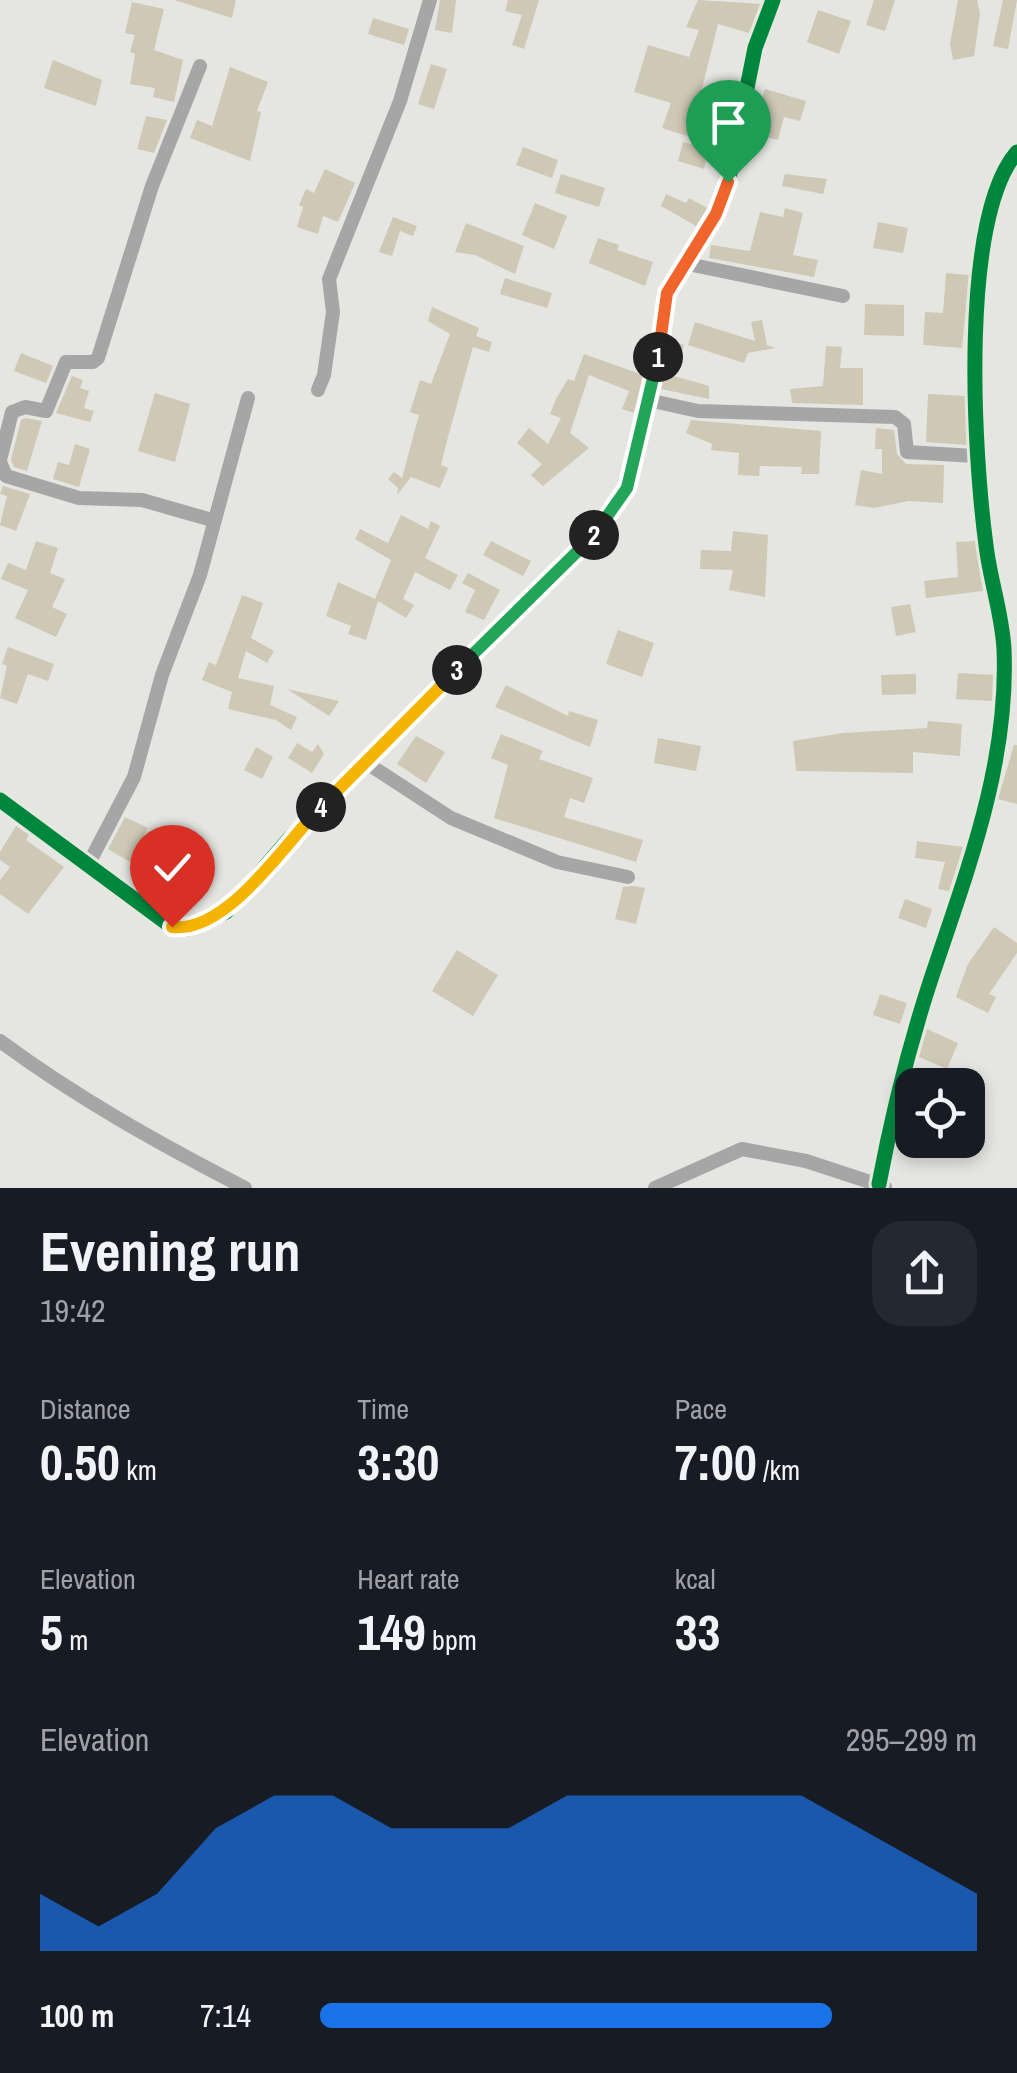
<!DOCTYPE html>
<html lang="en">
<head>
<meta charset="utf-8">
<style>
  body { margin:0; font-family:"Archivo Narrow",sans-serif; background:#242831; color:#f1f3f6; height:100vh; display:flex; flex-direction:column; font-size:38px; white-space:nowrap }
  * { box-sizing:border-box; margin:0 }
  p { font-size:32px; color:#9ea1a6 }
  .icon { flex:none; width:55px; height:55px; fill:none; stroke:currentColor; stroke-width:2; stroke-linecap:round; stroke-linejoin:round }
  .map { position:relative; height:1188px; overflow:hidden }
  .details { display:flex; flex-direction:column; background:#171b24; flex:1 }
  .details>* { flex:none }
  .buttons { position:absolute; left:895px; top:1068px; display:grid; gap:20px }
  .buttons a { display:grid; place-items:center; width:90px; height:90px; border-radius:20px; background:#171b24; box-shadow:0 5px 15px #0003; font-size:50px }
  .pin { position:absolute; display:grid; place-items:center; width:85px; height:85px; color:#fff; margin:-102px -42px; border-radius:50% 50% 50% 0; rotate:-45deg; box-shadow:0 0 10px #0007 }
  .pin .icon { rotate:45deg }
  .km { position:absolute; width:50px; height:50px; margin:-25px; border-radius:50%; background:#222; color:#fff; font-size:28px; line-height:50px; text-align:center }
  .round { display:grid; place-items:center; flex:none; width:105px; height:105px; border-radius:30px; background:#242831 }
  .overview { display:flex; align-items:center; justify-content:space-between; height:170px; padding:0 40px }
  h1 { font-size:55px; font-weight:700; line-height:75px }
  .stats { display:grid; grid-template-columns:repeat(3,1fr); gap:15px; height:170px; padding:10px 40px }
  .stats div { display:grid; align-content:center }
  .stats b { font-size:50px; font-weight:700 }
  .stats small { font-size:28px; font-weight:400 }
  .stats p { font-size:28px }
  .chart { height:280px; padding:20px 40px }
  .chart p { display:flex; justify-content:space-between }
  .chart svg { width:100%; height:180px; margin-top:10px; fill:#1a73e8; opacity:.7 }
  ul { padding:0 40px; list-style:none; font-size:32px }
  li { display:grid; grid-template-columns:160px 120px 1fr; align-items:center; height:75px }
  li i { height:25px; border-radius:12px; background:#1a73e8 }
  .map>svg:first-child { display:block }
  .building { fill:#cec8b5 }
  .lines { fill:none; stroke-linecap:round; stroke-linejoin:round }
  .street { stroke:#a6a6a6; stroke-width:14 }
  .cycleway-casing { stroke:#e6e8e0; stroke-width:21 }
  .cycleway { stroke:#00873e; stroke-width:15 }
  .split-1-casing { stroke:#fff; stroke-width:20 }
  .split-2-casing { stroke:#fff; stroke-width:20 }
  .split-3-casing { stroke:#fff; stroke-width:20 }
  .split-4-casing { stroke:#fff; stroke-width:20 }
  .split-5-casing { stroke:#fff; stroke-width:20 }
  .split-1 { stroke:#f0652b; stroke-width:12 }
  .split-2 { stroke:#22a559; stroke-width:12 }
  .split-3 { stroke:#22a559; stroke-width:12 }
  .split-4 { stroke:#f5b400; stroke-width:12 }
  .split-5 { stroke:#f5b400; stroke-width:12 }
</style>
</head>
<body>
<div class="map">
<svg width="1017" height="1188" viewBox="0 0 1017 1188">
  <rect width="100%" height="100%" fill="#e5e6e2"/>
  <!-- building -->
  <g class="building">
    <path d="M174 0H236L232 18Z"/>
    <path d="M440 0H456L452 33 435 30Z"/>
    <path d="M508 0H539L524 49 512 45 522 15 505 11Z"/>
    <path d="M698 0 760 4 749 33 718 24 690 137 662 128 671 103 634 92 648 45 689 57 699 30 686 27Z"/>
    <path d="M874 0H895L885 31 866 25Z"/>
    <path d="M958 0H977L980 14 974 56 953 60 950 44Z"/>
    <path d="M1003 0H1017L1008 49 993 46Z"/>
    <path d="M132 2 164 9 154 50 183 60 174 102 153 97 155 88 130 84 135 54 130 52 135 35 125 33Z"/>
    <path d="M818 10 851 21 839 54 807 42Z"/>
    <path d="M373 18 409 29 404 45 368 34Z"/>
    <path d="M53 60 102 80 96 106 44 88Z"/>
    <path d="M431 64 447 69 434 109 418 104Z"/>
    <path d="M230 67 268 82 257 111 261 112 250 161 190 138 197 120 212 126Z"/>
    <path d="M765 89 806 101 800 121 784 117 778 140 752 133Z"/>
    <path d="M146 116 167 120 154 153 137 149Z"/>
    <path d="M683 142 709 149 704 169 678 161Z"/>
    <path d="M523 147 558 160 552 178 516 165Z"/>
    <path d="M325 169 355 183 338 222 323 216 318 234 297 227 303 207 299 205 306 189 314 193Z"/>
    <path d="M561 174 605 188 599 207 555 193Z"/>
    <path d="M785 174 827 179 823 194 782 186Z"/>
    <path d="M666 194 686 203 689 198 707 208 696 226 661 206Z"/>
    <path d="M535 203 567 216 554 249 522 235Z"/>
    <path d="M785 208 803 213 793 255 818 260 814 277 709 258 711 245 750 251 760 212 783 217Z"/>
    <path d="M393 217 417 226 413 236 400 231 392 256 379 252Z"/>
    <path d="M878 222 908 228 903 253 873 248Z"/>
    <path d="M466 223 524 246 515 274 475 255 455 252Z"/>
    <path d="M598 238 619 245 617 250 653 262 645 286 589 263Z"/>
    <path d="M946 273 969 275 962 348 923 345 925 312 943 313Z"/>
    <path d="M505 278 552 293 547 308 500 294Z"/>
    <path d="M865 304 904 305V336L864 335Z"/>
    <path d="M432 307 479 328 476 336 492 342 489 352 473 347 448 437 441 465 448 468 440 488 411 477 397 495 398 488 388 479 394 472 402 478 419 415 410 412 420 380 431 384 450 334 428 321Z"/>
    <path d="M762 320 767 345 775 348 748 353 744 363 688 345 695 322 755 341 751 322Z"/>
    <path d="M673 341 684 345 674 376 709 386V399L661 389Z"/>
    <path d="M826 346 842 347 840 368H863V405L792 403 790 389 823 386Z"/>
    <path d="M21 353 53 366 46 383 14 371Z"/>
    <path d="M584 354 643 375 634 413 622 409 629 391 589 375 570 433 589 448 543 486 531 475 542 464 517 443 529 428 548 444 561 418 550 414 556 399 568 379 574 381Z"/>
    <path d="M72 376 83 380 80 388 89 391 84 408 94 411 90 422 56 413Z"/>
    <path d="M155 393 190 404 175 462 138 451Z"/>
    <path d="M928 394 965 396 967 445 926 442Z"/>
    <path d="M26 418 42 421 27 471 14 467 11 460 21 420Z"/>
    <path d="M691 420 821 431 819 474H801L802 467 760 466 759 476 738 475 739 453 711 450 712 444 686 433Z"/>
    <path d="M876 428 894 430 897 454 906 464 944 465 943 503 908 501 874 508 855 505 861 470 882 474V449H875Z"/>
    <path d="M75 444 90 449 79 487 53 479 58 462 69 465Z"/>
    <path d="M3 486 30 494 16 531 0 525 7 496 0 494Z"/>
    <path d="M401 515 428 529 431 521 440 526 425 558 458 575 450 590 415 572 403 599 414 605 406 618 378 601 366 640 348 634 351 626 326 616 338 582 375 599 391 560 355 539 360 529 388 543Z"/>
    <path d="M733 531 768 535 765 597 729 590 733 570 700 569 701 550 731 551Z"/>
    <path d="M36 541 58 548 50 573 65 579 52 607 67 614 56 637 15 618 28 590 1 579 8 563 26 570Z"/>
    <path d="M491 541 531 561 523 576 483 555Z"/>
    <path d="M975 541 983 591 926 598 924 581 958 577 956 542Z"/>
    <path d="M468 573 500 590 484 620 465 612 475 590 462 583Z"/>
    <path d="M242 595 263 603 251 638 274 651 267 663 246 651 238 678 274 686 270 705 297 717 291 730 276 720 228 709 232 692 202 680 209 662 216 665Z"/>
    <path d="M910 604 916 632 896 636 891 607Z"/>
    <path d="M618 630 654 643 642 677 606 664Z"/>
    <path d="M8 647 54 664 48 681 28 674 17 704 0 698 7 666 2 664Z"/>
    <path d="M958 673 993 675 992 701 956 699Z"/>
    <path d="M916 674V694L882 695 881 675Z"/>
    <path d="M506 685 568 716 569 711 598 720 590 747 495 707Z"/>
    <path d="M287 689 339 701 329 716Z"/>
    <path d="M928 721 962 724 960 756 913 752V773L796 771 793 741 843 733 927 728Z"/>
    <path d="M501 734 543 751 539 759 593 778 584 803 570 798 564 817 643 840 636 862 494 818 508 765 491 758Z"/>
    <path d="M416 736 445 752 426 783 397 764Z"/>
    <path d="M658 738 701 746 696 771 654 763Z"/>
    <path d="M297 743 312 752 318 744 324 754 312 773 288 758Z"/>
    <path d="M1014 745H1017V804L998 799Z"/>
    <path d="M256 747 273 757 262 779 244 770Z"/>
    <path d="M125 817 148 828 130 862 108 849Z"/>
    <path d="M16 826 29 835 26 840 64 867 28 914 0 894V880L10 867 0 860V852Z"/>
    <path d="M917 841 963 847 949 891 938 889 945 862 915 858Z"/>
    <path d="M634 886 645 888 636 924 615 919 623 887Z"/>
    <path d="M905 899 932 909 926 928 898 918Z"/>
    <path d="M994 927 1017 943V953L989 994 996 997 988 1013 956 997 968 964Z"/>
    <path d="M457 950 498 975 473 1016 432 991Z"/>
    <path d="M880 994 907 1003 900 1024 873 1015Z"/>
    <path d="M927 1029 958 1043 947 1069 919 1057Z"/>
  </g>
  <g class="lines">
    <!-- street -->
    <g class="street">
      <path d="M683 263 843 296"/>
      <path d="M318 390 324 375 333 312 329 279 400 101 430 0"/>
      <path d="M648 400 698 411 895 417 904 424 907 452 975 456"/>
      <path d="M0 460 12 412 25 407 46 411 66 362H93L98 358 152 186 200 66"/>
      <path d="M0 462 6 476 79 498 142 500 212 520"/>
      <path d="M365 762 451 818 557 862 628 877"/>
      <path d="M0 800 172 927 187 929 226 912 289 839 607 521 627 488 662 340 667 293 716 214 728 182 755 48 773 0"/>
      <path d="M88 865 134 777 162 675 200 575 248 398"/>
      <path d="M0 1041C77 1098 160 1144 245 1188"/>
      <path d="M879 1184C892 1115 909 1046 931 979 967 871 1009 764 1004 649 1002 613 990 580 986 545 974 457 959 219 1017 152"/>
      <path d="M655 1188 742 1149 806 1161 885 1187"/>
    </g>
    <!-- cycleway casing -->
    <g class="cycleway-casing">
      <g id="cycleway">
        <path d="M0 800 172 927 187 929 226 912 289 839 607 521 627 488 662 340 667 293 716 214 728 182 755 48 773 0"/>
        <path d="M879 1184C892 1115 909 1046 931 979 967 871 1009 764 1004 649 1002 613 990 580 986 545 974 457 959 219 1017 152"/>
      </g>
    </g>
    <!-- cycleway -->
    <use href="#cycleway" class="cycleway"/>
  </g>
  <g class="lines">
    <!-- split-1 casing -->
    <g class="split-1-casing">
      <path id="split-1" d="M658 357 667 293 716 214 728 182"/>
    </g>
    <!-- split-2 casing -->
    <g class="split-2-casing">
      <path id="split-2" d="M594 535 627 488 658 357"/>
    </g>
    <!-- split-3 casing -->
    <g class="split-3-casing">
      <path id="split-3" d="M457 670 594 535"/>
    </g>
    <!-- split-4 casing -->
    <g class="split-4-casing">
      <path id="split-4" d="M321 807 457 670"/>
    </g>
    <!-- split-5 casing -->
    <g class="split-5-casing">
      <path id="split-5" d="M172 927C227 934 285 843 321 807"/>
    </g>
    <!-- split-1 -->
    <use href="#split-1" class="split-1"/>
    <!-- split-2 -->
    <use href="#split-2" class="split-2"/>
    <!-- split-3 -->
    <use href="#split-3" class="split-3"/>
    <!-- split-4 -->
    <use href="#split-4" class="split-4"/>
    <!-- split-5 -->
    <use href="#split-5" class="split-5"/>
  </g>
</svg>
<div class="buttons">
<a><svg class="icon" aria-label="locate" viewBox="0 0 24 24"><circle cx="12" cy="12" r="6"/><path d="M12 2v4M12 18v4M2 12h4M18 12h4"/></svg></a>
</div>
<div class="pin" style="left:728px;top:182px;background:#1e9e55"><svg class="icon" aria-label="arrive" viewBox="0 0 24 24"><path d="M6 21V4h12l-3 4 3 4H6"/></svg></div>
<div class="pin" style="left:172px;top:927px;background:#d93025"><svg class="icon" aria-label="check" viewBox="0 0 24 24"><path d="M5 12l5 5 9-10"/></svg></div>
<b class="km" style="left:658px;top:357px">1</b>
<b class="km" style="left:594px;top:535px">2</b>
<b class="km" style="left:457px;top:670px">3</b>
<b class="km" style="left:321px;top:807px">4</b>
</div>
<section class="details">
<div class="overview"><div><h1>Evening run</h1><p>19:42</p></div><a class="round"><svg class="icon" aria-label="share" viewBox="0 0 24 24"><path d="M12 15V3M7 8l5-5 5 5M5 13v7h14v-7"/></svg></a></div>
<div class="stats">
<div><p>Distance</p><b>0.50<small> km</small></b></div>
<div><p>Time</p><b>3:30</b></div>
<div><p>Pace</p><b>7:00<small> /km</small></b></div>
</div>
<div class="stats">
<div><p>Elevation</p><b>5<small> m</small></b></div>
<div><p>Heart rate</p><b>149<small> bpm</small></b></div>
<div><p>kcal</p><b>33</b></div>
</div>
<div class="chart"><p><span>Elevation</span>295–299 m</p>
<svg viewBox="0 0 160 44" preserveAspectRatio="none"><path d="M0 44V30L10 38L20 30L30 14L40 6L50 6L60 14L70 14L80 14L90 6L100 6L110 6L120 6L130 6L140 14L150 22L160 30V44z"/></svg>
</div>
<ul>
<li><b>100 m</b>7:14<i style="width:78%"></i></li>
</ul>
</section>
</body>
</html>
